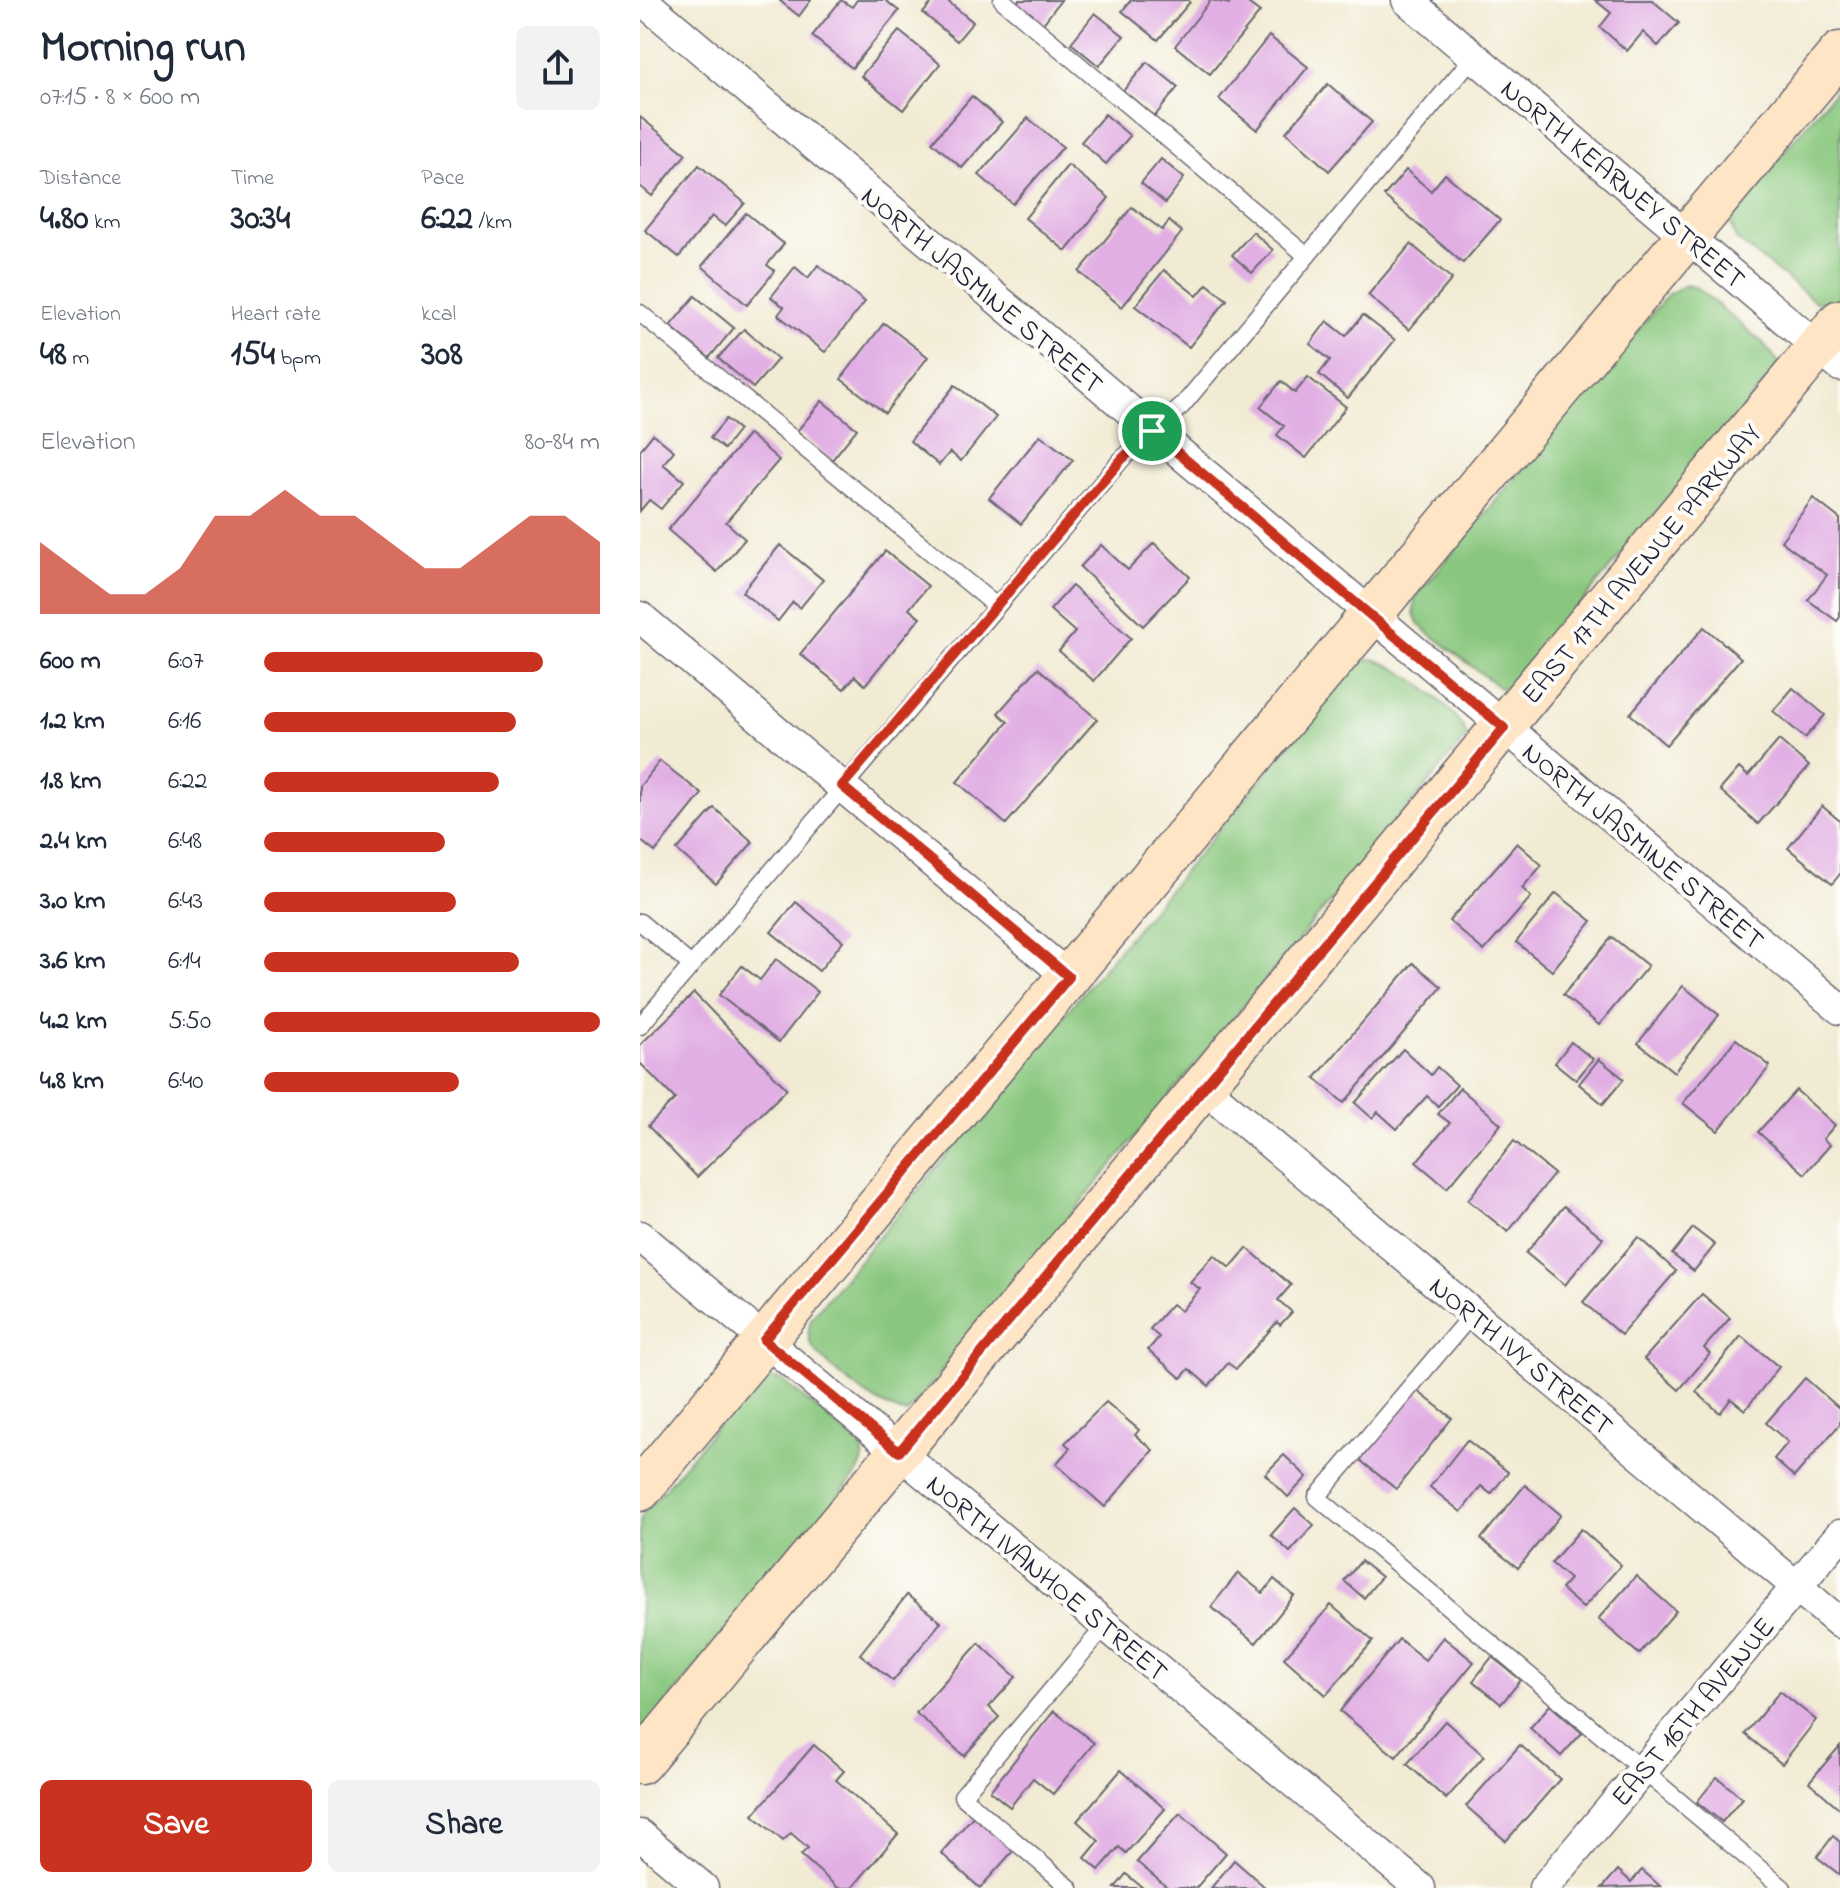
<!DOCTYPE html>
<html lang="en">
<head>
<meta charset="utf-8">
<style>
  body { margin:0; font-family:"Indie Flower",sans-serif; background:#f2f2f3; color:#1f2937; height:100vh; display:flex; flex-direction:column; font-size:30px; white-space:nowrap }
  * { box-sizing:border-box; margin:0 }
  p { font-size:26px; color:#747a83 }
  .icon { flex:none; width:44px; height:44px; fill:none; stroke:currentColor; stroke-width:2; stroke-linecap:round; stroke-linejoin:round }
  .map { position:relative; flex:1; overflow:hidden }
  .side { display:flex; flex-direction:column; background:#fff; width:640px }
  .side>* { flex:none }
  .pin { position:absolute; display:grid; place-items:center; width:68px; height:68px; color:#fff; margin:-34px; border:4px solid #fff; border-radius:50%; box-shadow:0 2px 8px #0007 }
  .round { display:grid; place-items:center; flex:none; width:84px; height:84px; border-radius:12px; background:#f2f2f3 }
  .overview { display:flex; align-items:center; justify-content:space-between; height:136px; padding:0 40px }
  h1 { font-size:44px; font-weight:700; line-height:60px }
  .figures { display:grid; grid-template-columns:repeat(3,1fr); gap:12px; height:136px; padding:8px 40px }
  .figures div { display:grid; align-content:center }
  .figures b { font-size:34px; font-weight:700 }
  .figures small { font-size:22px; font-weight:400 }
  .figures p { font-size:22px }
  .chart { height:224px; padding:16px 40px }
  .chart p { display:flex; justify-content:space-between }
  .chart svg { width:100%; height:144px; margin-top:8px; fill:#c8321e; opacity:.7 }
  .action { display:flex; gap:16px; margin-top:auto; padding:16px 40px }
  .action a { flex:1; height:92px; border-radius:12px; background:#c8321e; color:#fff; font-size:32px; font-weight:700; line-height:92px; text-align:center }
  .action a+a { background:#f2f2f3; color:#1f2937 }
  ul { padding:0 40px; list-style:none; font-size:26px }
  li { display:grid; grid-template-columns:128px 96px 1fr; align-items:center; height:60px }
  li i { height:20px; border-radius:10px; background:#c8321e }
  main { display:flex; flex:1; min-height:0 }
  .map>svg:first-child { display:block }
  .green { fill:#89c77e; stroke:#56745c; stroke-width:2 }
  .building { fill:#e1afe4 }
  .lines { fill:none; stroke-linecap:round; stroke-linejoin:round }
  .service-casing { stroke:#6b6871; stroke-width:19 }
  .minor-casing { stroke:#6b6871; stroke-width:33 }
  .secondary-casing { stroke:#6b6871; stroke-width:45 }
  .service { stroke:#fff; stroke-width:16 }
  .minor { stroke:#fff; stroke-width:30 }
  .secondary { stroke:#fde5c5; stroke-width:42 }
  .route-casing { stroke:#fff; stroke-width:16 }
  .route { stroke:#c8321e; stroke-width:10 }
  .labels { text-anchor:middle; stroke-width:8; stroke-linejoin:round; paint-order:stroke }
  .street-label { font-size:28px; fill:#22223b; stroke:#fdfcf7 }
</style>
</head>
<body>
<main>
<section class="side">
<div class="overview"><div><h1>Morning run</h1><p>07:15 · 8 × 600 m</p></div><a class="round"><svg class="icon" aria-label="share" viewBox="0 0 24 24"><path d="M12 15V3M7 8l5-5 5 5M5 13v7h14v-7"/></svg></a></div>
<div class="figures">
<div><p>Distance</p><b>4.80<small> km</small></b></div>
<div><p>Time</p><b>30:34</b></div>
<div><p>Pace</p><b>6:22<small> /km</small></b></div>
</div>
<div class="figures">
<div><p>Elevation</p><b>48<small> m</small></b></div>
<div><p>Heart rate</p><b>154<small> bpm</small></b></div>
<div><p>kcal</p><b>308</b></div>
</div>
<div class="chart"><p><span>Elevation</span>80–84 m</p>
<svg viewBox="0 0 160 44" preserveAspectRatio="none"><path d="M0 44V22L10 30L20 38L30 38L40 30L50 14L60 14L70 6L80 14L90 14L100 22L110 30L120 30L130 22L140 14L150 14L160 22V44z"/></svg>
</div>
<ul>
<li><b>600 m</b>6:07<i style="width:83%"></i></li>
<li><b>1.2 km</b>6:16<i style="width:75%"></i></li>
<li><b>1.8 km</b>6:22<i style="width:70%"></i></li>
<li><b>2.4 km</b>6:48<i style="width:54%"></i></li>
<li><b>3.0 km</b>6:43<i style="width:57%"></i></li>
<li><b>3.6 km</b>6:14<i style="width:76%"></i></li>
<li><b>4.2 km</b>5:50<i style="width:100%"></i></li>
<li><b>4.8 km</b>6:40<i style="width:58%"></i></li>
</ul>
<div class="action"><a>Save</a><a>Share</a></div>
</section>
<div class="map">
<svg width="1200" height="1888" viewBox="0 0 1200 1888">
  <rect width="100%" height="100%" fill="#fdfcf7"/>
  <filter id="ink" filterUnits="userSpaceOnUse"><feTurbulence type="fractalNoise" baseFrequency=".0125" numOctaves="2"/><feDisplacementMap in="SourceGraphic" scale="16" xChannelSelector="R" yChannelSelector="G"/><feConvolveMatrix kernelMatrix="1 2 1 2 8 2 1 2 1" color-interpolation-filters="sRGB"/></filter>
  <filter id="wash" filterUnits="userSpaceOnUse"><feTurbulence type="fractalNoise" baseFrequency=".006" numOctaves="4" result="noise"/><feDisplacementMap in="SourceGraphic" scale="32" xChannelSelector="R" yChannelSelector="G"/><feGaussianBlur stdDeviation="1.8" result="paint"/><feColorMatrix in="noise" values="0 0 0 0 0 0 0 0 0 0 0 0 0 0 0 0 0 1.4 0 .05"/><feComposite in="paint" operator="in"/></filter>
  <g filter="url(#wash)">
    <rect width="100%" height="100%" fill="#f2ebd4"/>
    <!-- green -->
    <g class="green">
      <path d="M1200 85V298L1190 304 1176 302 1096 239 1091 225 1094 211Z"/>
      <path d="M1046 285 1057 288 1123 343 1140 364 871 687 860 688 779 625 774 613 775 598 1028 294Z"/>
      <path d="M730 659C756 661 820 711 827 736L267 1413C245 1413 178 1362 170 1342 167 1333 169 1325 172 1317L718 663Z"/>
      <path d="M123 1377 142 1380 220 1445C226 1456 223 1462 217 1474L0 1735V1518L113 1383Z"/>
    </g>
    <g id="blocks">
      <!-- building -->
      <g class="building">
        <path d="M139 0H171L159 16Z"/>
        <path d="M201 0 212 7 217 0H245L259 11 212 68 172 36Z"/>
        <path d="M294 0H306L333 22 317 41 283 13Z"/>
        <path d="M379 0H421L402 25 375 5Z"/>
        <path d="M491 0H548L550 2 518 40 482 11Z"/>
        <path d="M571 0 589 4 592 0H604L620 12 570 74 535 46Z"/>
        <path d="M955 0H1012L1039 23 1018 46 1003 32 987 51 960 27 971 13Z"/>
        <path d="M455 13 484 36 459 66 431 43Z"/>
        <path d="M259 31 300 64 263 110 221 76Z"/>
        <path d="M629 36 668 67 617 130 579 99Z"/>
        <path d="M507 62 538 87 515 116 483 91Z"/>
        <path d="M688 84 732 122 689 171 646 132Z"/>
        <path d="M332 96 362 122 322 168 292 142Z"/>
        <path d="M465 114 490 136 466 164 441 142Z"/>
        <path d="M0 117 46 154 12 196 0 186Z"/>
        <path d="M388 118 423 147 373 204 339 175Z"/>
        <path d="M521 159 544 178 525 203 501 183Z"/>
        <path d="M59 165 105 203 85 226 72 216 39 257 5 230Z"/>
        <path d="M428 165 469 198 426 251 385 218Z"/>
        <path d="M766 170 791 191 805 174 860 220 823 263 744 196Z"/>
        <path d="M492 207 522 230 529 221 542 232 482 307 439 272Z"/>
        <path d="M106 213 144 244 127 265 135 271 107 305 62 266Z"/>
        <path d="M613 232 633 250 612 273 592 255Z"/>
        <path d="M771 244 812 279 769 330 728 295Z"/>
        <path d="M178 265 225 302 185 352 138 315 144 307 131 297 155 267 168 278Z"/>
        <path d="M524 270 557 296 567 284 587 300 549 347 495 306Z"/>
        <path d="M55 296 94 328 69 358 30 326Z"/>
        <path d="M723 315 755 340 708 398 679 374 690 360 670 344 687 321 706 336Z"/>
        <path d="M244 323 288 357 245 413 201 379Z"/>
        <path d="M104 329 138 359 113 388 78 358Z"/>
        <path d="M668 377 706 407 666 458 637 435 644 426 620 407 641 381 655 393Z"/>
        <path d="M315 385 356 417 321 461 310 452 299 465 270 441Z"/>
        <path d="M182 401 217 429 192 460 157 431Z"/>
        <path d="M86 419 99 430 84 449 70 438Z"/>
        <path d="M13 434 34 451 23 464 44 481 21 509 9 500 0 511V450Z"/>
        <path d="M109 434 139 460 86 522 105 539 77 572 28 530Z"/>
        <path d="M400 435 433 460 381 524 349 498Z"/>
        <path d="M1173 498 1200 519V617L1197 621 1168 600 1187 575 1141 541Z"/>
        <path d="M514 543 550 577 503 626 440 567 461 545 488 570Z"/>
        <path d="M140 545 183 580 160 608 153 602 138 621 102 592Z"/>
        <path d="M245 551 288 586 269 609 280 618 225 685 215 676 204 689 160 654Z"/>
        <path d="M432 586 491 638 454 681 419 651 435 632 410 610Z"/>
        <path d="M1064 627 1101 658 1026 745 990 714Z"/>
        <path d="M398 668 457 719 366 824 317 782 368 722 358 713Z"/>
        <path d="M1153 688 1185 715 1165 738 1133 711Z"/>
        <path d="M1139 740 1169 766 1118 824 1080 790 1099 768 1108 776Z"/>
        <path d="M20 761 62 794 15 852 0 840V786Z"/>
        <path d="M1182 806 1200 821V874L1192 884 1148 848Z"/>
        <path d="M74 808 113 842 76 884 37 850Z"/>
        <path d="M877 843 902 865 882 888 891 897 844 951 809 921Z"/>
        <path d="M916 893 952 921 912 971 876 942Z"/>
        <path d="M156 902 203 941 179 971 131 932Z"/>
        <path d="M972 937 1008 966 959 1025 923 995Z"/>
        <path d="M136 959 178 992 139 1042 79 995 102 966 120 980Z"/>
        <path d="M773 963 802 987 704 1103 675 1078Z"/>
        <path d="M1043 986 1079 1015 1034 1072 998 1043Z"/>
        <path d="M54 993 147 1089 57 1177 8 1126 35 1099 0 1063V1045Z"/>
        <path d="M1096 1039 1130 1066 1078 1131 1043 1103Z"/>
        <path d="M931 1042 953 1059 936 1080 915 1063Z"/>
        <path d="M763 1049 791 1075 797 1067 817 1085 798 1106 787 1096 757 1129 738 1112 732 1118 715 1103Z"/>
        <path d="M959 1059 984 1079 963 1104 939 1084Z"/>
        <path d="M820 1088 861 1124 807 1188 776 1162 810 1123 798 1114Z"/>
        <path d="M1156 1090 1195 1125 1183 1139 1190 1145 1165 1174 1118 1132Z"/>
        <path d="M874 1141 914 1174 868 1232 828 1200Z"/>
        <path d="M924 1206 963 1238 925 1285 886 1253Z"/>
        <path d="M1053 1228 1075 1245 1054 1271 1032 1254Z"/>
        <path d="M998 1237 1036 1271 981 1335 943 1302Z"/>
        <path d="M607 1248 651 1285 638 1300 652 1312 640 1325 637 1322 596 1369 588 1363 569 1386 549 1369 541 1378 508 1350 519 1337 510 1329 532 1304 541 1311 560 1289 550 1282 574 1255 590 1268Z"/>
        <path d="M1062 1294 1090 1318 1064 1348 1070 1354 1039 1390 1004 1359Z"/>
        <path d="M1101 1336 1139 1367 1105 1410 1091 1399 1080 1413 1056 1392Z"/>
        <path d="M1165 1378 1200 1409V1424L1154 1477 1134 1459 1148 1442 1126 1423Z"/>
        <path d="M776 1390 812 1418 756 1489 720 1460Z"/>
        <path d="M466 1402 499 1430 495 1435 513 1450 465 1507 416 1464 430 1448 425 1443Z"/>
        <path d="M827 1440 868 1472 851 1494 841 1486 821 1512 790 1487Z"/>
        <path d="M644 1455 667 1477 648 1497 625 1474Z"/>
        <path d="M885 1485 921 1515 878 1568 841 1539Z"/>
        <path d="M655 1508 674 1525 650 1552 631 1535Z"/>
        <path d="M941 1529 981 1565 943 1608 921 1589 930 1579 911 1563Z"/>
        <path d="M721 1561 741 1577 724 1598 704 1581Z"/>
        <path d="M598 1573 623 1593 634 1579 654 1596 616 1643 571 1607Z"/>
        <path d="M996 1576 1036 1611 999 1654 958 1619Z"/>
        <path d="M267 1595 301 1622 253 1681 220 1654Z"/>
        <path d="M691 1605 733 1641 686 1695 644 1658Z"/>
        <path d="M803 1637 834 1662 756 1757 700 1711 759 1639 785 1660Z"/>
        <path d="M339 1643 376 1677 349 1707 359 1717 324 1756 276 1713Z"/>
        <path d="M852 1657 881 1680 861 1704 833 1681Z"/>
        <path d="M1140 1691 1176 1720 1142 1764 1105 1734Z"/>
        <path d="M910 1705 942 1733 921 1756 890 1728Z"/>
        <path d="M414 1711 454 1743 413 1794 393 1778 370 1807 350 1791Z"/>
        <path d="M805 1721 844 1756 806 1799 767 1764Z"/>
        <path d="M174 1745 204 1771 196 1780 258 1834 212 1888H198L161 1855 168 1848 151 1833 143 1841 113 1815Z"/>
        <path d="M880 1745 920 1779 866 1841 826 1806Z"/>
        <path d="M1200 1746V1809L1169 1782Z"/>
        <path d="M481 1770 525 1809 486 1853 479 1847 459 1870 445 1858 459 1841 437 1821Z"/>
        <path d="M1077 1777 1102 1798 1082 1822 1057 1802Z"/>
        <path d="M540 1813 586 1853 556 1888H528L497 1862Z"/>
        <path d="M335 1814 374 1850 340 1888 301 1853Z"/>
        <path d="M1193 1836 1200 1842V1875L1177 1857Z"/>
        <path d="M594 1860 626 1888H571Z"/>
        <path d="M978 1870 991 1882 1002 1870 1020 1886 962 1888Z"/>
        <path d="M486 1874 503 1888H475Z"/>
      </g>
    </g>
  </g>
  <g filter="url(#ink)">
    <use href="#blocks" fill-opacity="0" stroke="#6b6871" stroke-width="2"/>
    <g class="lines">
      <!-- service casing -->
      <g class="service-casing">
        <g id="service">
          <path d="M362 0 667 256"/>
          <path d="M0 313 355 605"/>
          <path d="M0 922 51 965"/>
          <path d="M0 1026 482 459 542 406 834 56"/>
          <path d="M832 1314 677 1497 1143 1888"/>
          <path d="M430 1888 322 1796 466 1625"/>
        </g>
      </g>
      <!-- minor casing -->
      <g class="minor-casing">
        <g id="minor">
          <path d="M2 0 1200 1009"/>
          <path d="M767 0 1200 366"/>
          <path d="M0 617 429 977"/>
          <path d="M563 1087 1200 1623"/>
          <path d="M0 1236 780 1888"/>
          <path d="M0 1835 63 1888"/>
          <path d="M904 1888 1200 1535"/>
        </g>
      </g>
      <!-- secondary casing -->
      <g class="secondary-casing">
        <g id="secondary">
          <path d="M0 1490 1200 53"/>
          <path d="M0 1763 1200 321"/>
        </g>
      </g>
      <!-- service -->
      <use href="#service" class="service"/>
      <!-- minor -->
      <use href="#minor" class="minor"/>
      <!-- secondary -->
      <use href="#secondary" class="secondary"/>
    </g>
  </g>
  <g class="lines" filter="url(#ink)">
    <!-- route casing -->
    <g class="route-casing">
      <path id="route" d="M512 431 864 728 259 1452 124 1340 429 977 202 786 482 459Z"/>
    </g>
    <!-- route -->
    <use href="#route" class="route"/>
  </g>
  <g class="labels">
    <!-- street labels -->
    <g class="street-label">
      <text transform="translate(984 183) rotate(40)" y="10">NORTH KEARNEY STREET</text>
      <text transform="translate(343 289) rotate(40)" y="10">NORTH JASMINE STREET</text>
      <text transform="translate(1000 563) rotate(-50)" y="10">EAST 17TH AVENUE PARKWAY</text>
      <text transform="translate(1004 845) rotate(40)" y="10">NORTH JASMINE STREET</text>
      <text transform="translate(882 1355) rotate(40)" y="10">NORTH IVY STREET</text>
      <text transform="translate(408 1577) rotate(40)" y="10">NORTH IVANHOE STREET</text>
      <text transform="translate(1052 1711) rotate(-50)" y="10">EAST 16TH AVENUE</text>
    </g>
  </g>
</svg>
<div class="pin" style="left:512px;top:431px;background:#1e9e55"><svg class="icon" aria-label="arrive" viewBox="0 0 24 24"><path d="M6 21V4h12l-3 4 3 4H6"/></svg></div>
</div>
</main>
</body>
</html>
